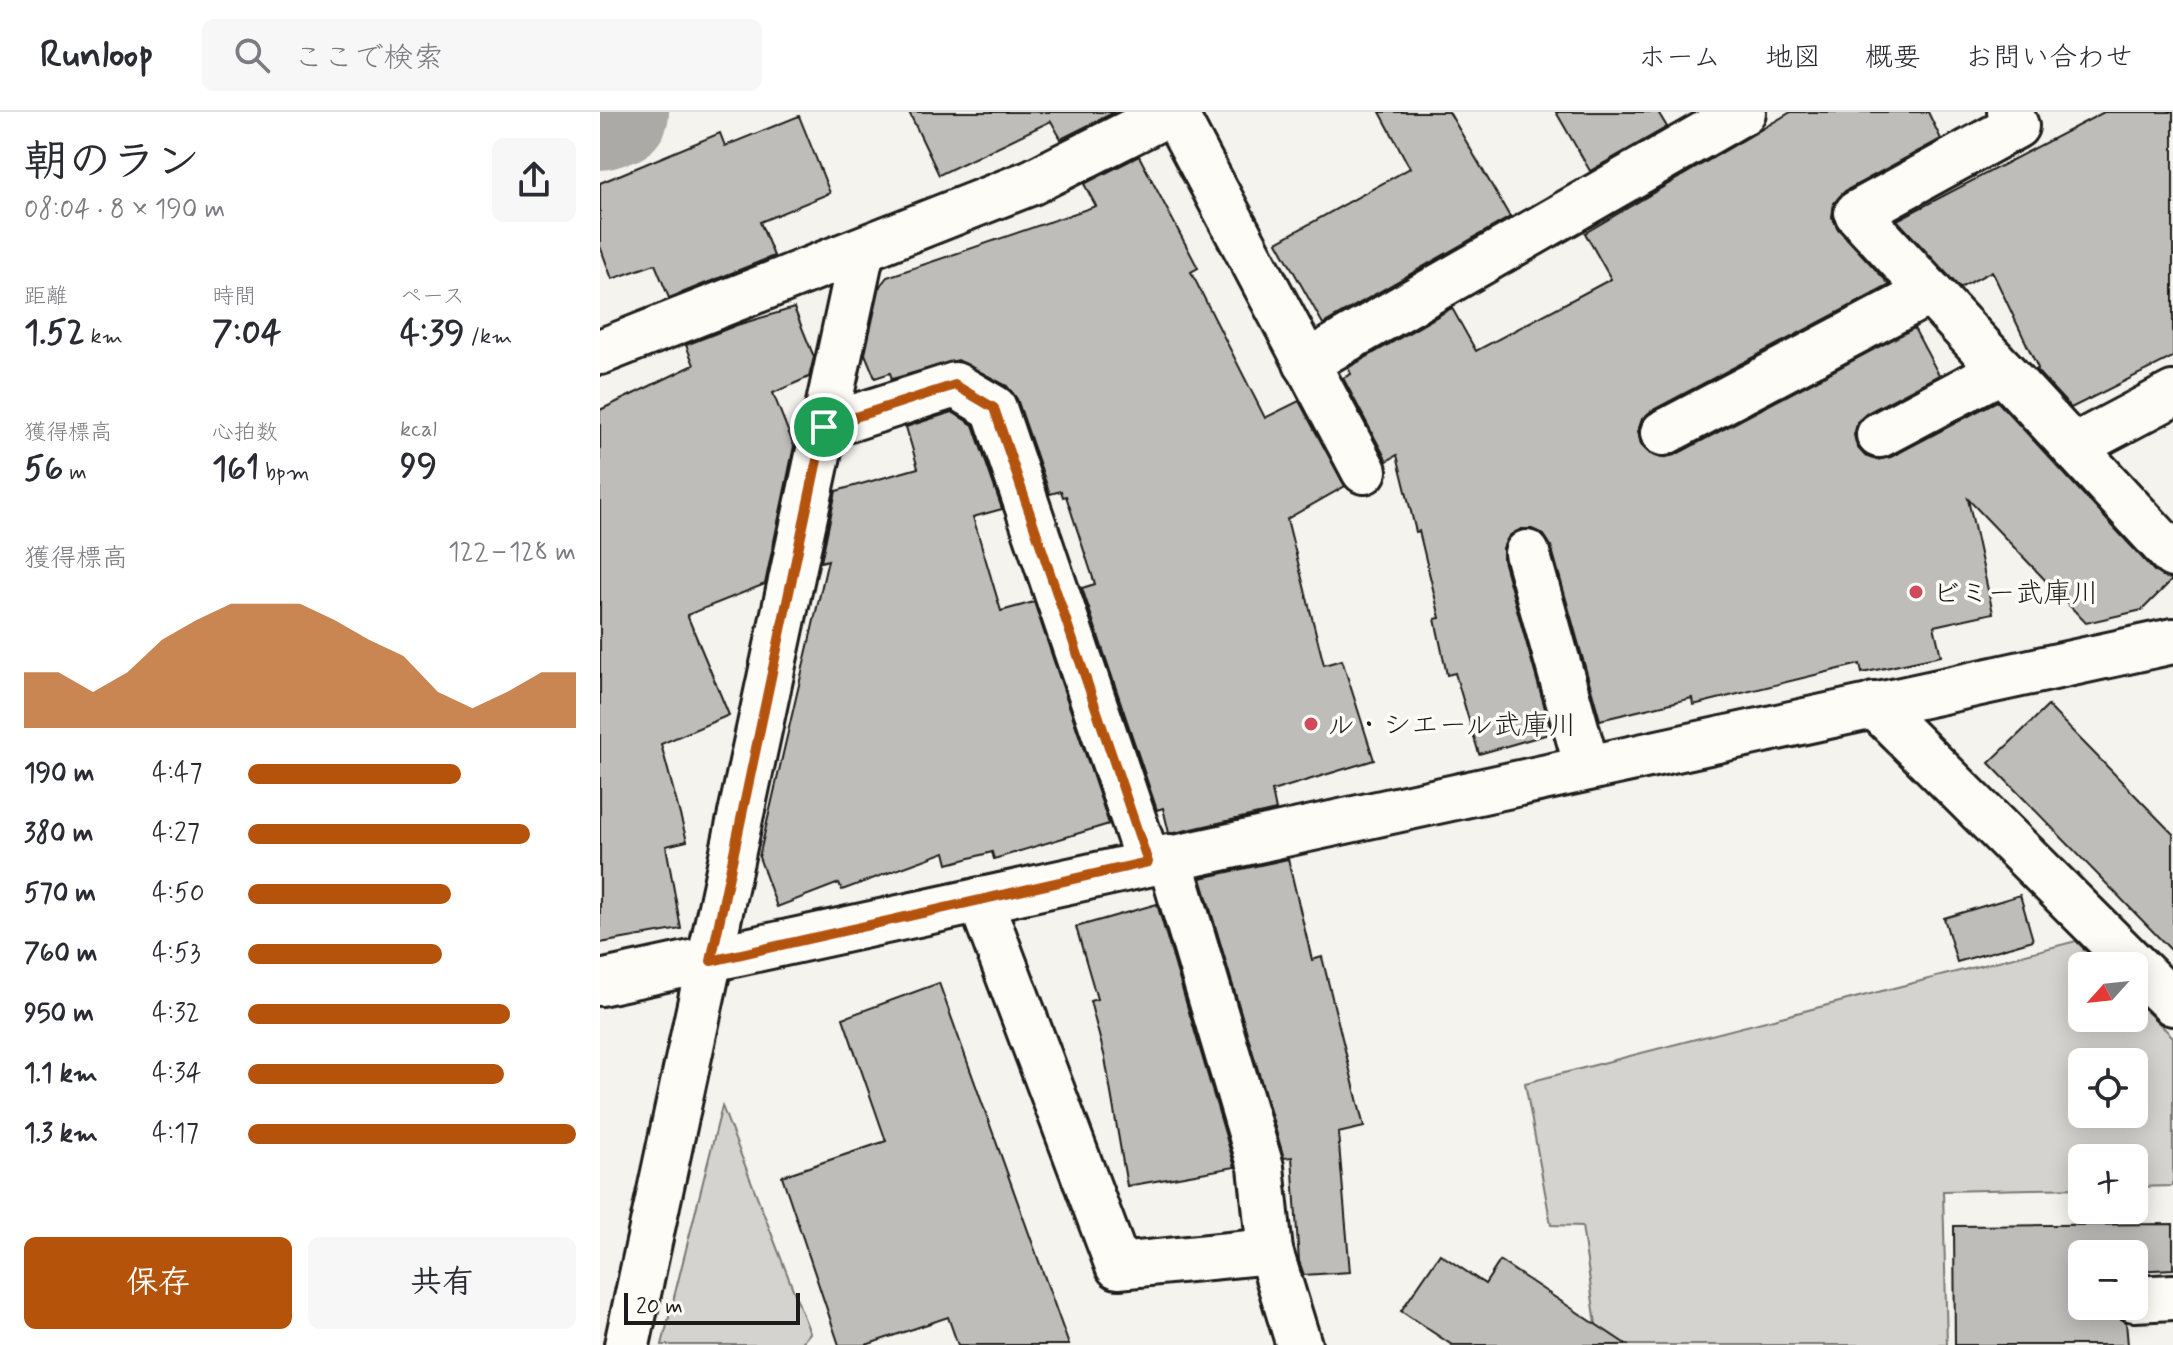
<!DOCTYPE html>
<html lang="ja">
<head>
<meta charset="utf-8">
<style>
  body { margin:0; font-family:Mynerve,"Klee One",sans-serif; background:#f7f7f7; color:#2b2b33; height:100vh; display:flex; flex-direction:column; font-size:30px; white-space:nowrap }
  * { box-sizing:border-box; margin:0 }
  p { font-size:26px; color:#7c7c81 }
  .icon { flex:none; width:44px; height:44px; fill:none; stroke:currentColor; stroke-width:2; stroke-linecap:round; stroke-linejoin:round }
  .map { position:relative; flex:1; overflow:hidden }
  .drawer { display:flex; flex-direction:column; background:#fff; width:600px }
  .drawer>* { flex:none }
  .needle { width:52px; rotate:243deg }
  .controls { position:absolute; left:1468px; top:840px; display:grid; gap:16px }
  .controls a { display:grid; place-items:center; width:80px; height:80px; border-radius:12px; background:#fff; box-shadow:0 4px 20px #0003; font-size:40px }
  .scale { position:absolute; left:24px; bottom:20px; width:176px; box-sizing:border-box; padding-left:8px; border:4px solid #1c1c1c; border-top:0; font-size:22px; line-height:28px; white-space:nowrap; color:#1c1c1c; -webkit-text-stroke:6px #fdfcf7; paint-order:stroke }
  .pin { position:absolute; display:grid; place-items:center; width:68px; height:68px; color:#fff; margin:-34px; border:4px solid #fff; border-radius:50%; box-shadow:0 2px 8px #0007 }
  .round { display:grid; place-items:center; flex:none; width:84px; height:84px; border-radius:12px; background:#f7f7f7 }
  .summary { display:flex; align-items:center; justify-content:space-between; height:136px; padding:0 24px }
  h1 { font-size:44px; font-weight:700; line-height:60px }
  .metrics { display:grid; grid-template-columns:repeat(3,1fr); gap:12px; height:136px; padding:8px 24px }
  .metrics div { display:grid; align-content:center }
  .metrics b { font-size:34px; font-weight:700 }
  .metrics small { font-size:22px; font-weight:400 }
  .metrics p { font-size:22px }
  .chart { height:224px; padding:16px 24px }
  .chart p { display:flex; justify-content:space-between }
  .chart svg { width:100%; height:144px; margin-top:8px; fill:#b45309; opacity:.7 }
  .cta { display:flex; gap:16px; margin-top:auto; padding:16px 24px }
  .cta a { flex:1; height:92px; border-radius:12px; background:#b45309; color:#fff; font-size:32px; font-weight:700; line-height:92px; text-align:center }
  .cta a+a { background:#f7f7f7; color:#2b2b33 }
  ul { padding:0 24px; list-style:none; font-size:26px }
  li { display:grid; grid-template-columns:128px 96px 1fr; align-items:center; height:60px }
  li i { height:20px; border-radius:10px; background:#b45309 }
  header { display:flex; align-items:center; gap:48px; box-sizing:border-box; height:112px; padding:0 40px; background:#fff; border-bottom:2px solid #e1e1e2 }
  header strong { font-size:38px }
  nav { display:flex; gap:44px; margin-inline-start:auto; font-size:28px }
  .search { width:560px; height:72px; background:#f7f7f7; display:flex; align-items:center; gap:20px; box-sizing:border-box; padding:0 28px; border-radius:12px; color:#7c7c81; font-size:30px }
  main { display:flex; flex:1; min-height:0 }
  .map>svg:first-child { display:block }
  .green { fill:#d4d3cf; stroke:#787876; stroke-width:2; fill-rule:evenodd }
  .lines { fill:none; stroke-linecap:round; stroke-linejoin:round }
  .river { stroke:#abaaa6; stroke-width:106 }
  .building { fill:#bebdba; stroke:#1c1c1c; stroke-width:2 }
  .minor-casing { stroke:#1c1c1c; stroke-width:50 }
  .minor { stroke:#fdfcf7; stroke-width:44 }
  .route-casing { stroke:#fff; stroke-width:16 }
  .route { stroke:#b45309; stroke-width:10 }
  .poi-dot { fill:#d1495b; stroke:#fdfcf7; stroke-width:3 }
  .labels { text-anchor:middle; stroke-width:7; stroke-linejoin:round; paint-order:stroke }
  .poi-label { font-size:28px; fill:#1c1c1c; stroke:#fdfcf7; text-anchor:start }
</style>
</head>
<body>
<header>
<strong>Runloop</strong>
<div class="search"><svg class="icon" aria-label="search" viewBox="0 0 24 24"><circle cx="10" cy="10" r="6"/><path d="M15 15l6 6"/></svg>ここで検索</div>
<nav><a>ホーム</a><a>地図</a><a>概要</a><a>お問い合わせ</a></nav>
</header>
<main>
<section class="drawer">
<div class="summary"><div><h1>朝のラン</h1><p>08:04 · 8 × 190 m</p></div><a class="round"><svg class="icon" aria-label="share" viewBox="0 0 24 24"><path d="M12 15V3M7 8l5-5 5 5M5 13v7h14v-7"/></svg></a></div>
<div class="metrics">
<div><p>距離</p><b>1.52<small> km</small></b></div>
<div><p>時間</p><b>7:04</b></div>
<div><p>ペース</p><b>4:39<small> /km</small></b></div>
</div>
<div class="metrics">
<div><p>獲得標高</p><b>56<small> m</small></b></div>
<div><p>心拍数</p><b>161<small> bpm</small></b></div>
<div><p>kcal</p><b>99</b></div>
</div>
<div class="chart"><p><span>獲得標高</span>122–128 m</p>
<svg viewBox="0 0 160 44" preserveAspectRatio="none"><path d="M0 44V27L10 27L20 33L30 27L40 17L50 11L60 6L70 6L80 6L90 11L100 17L110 22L120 33L130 38L140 33L150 27L160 27V44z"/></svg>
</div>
<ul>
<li><b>190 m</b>4:47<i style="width:65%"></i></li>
<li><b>380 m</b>4:27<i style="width:86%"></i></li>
<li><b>570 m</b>4:50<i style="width:62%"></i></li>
<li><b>760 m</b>4:53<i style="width:59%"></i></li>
<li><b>950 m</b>4:32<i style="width:80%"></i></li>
<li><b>1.1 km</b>4:34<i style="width:78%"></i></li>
<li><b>1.3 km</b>4:17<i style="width:100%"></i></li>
</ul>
<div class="cta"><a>保存</a><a>共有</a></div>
</section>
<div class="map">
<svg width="1573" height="1233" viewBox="0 0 1573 1233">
  <rect width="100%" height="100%" fill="#f4f3ee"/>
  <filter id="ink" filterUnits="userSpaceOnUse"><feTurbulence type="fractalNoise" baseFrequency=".0125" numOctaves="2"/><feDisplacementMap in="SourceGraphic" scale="16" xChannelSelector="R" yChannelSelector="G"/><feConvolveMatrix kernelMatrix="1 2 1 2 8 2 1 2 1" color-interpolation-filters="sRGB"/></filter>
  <g filter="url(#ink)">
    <!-- green -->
    <g class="green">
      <path d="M1476 829 1501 854H1482V906H1534V887L1573 925V1074L1534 1075V1046H1482V1076L1343 1079 1347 1233H999L982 1114 951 1113 925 971ZM1482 950H1534V1002H1482Z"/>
      <path d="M122 994 210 1221 200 1233H62Z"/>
    </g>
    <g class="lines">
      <!-- river -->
      <path class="river" d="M0 5 16 0"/>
    </g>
    <!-- building -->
    <g class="building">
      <path d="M309 0H515L461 27 451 9 339 63Z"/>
      <path d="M780 0H849L910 105 723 212 677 130 810 56Z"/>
      <path d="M956 0H1058L1067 15 990 59Z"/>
      <path d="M1191 0H1328L1341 27 1245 79 1234 91 1232 105 1238 117 1290 173 1051 299 1042 307 1038 319 1041 333 1050 342 1061 346 1075 343 1314 216 1339 263 1267 301 1258 309 1254 323 1257 335 1265 344 1277 348 1291 345 1397 289 1555 460 1573 467 1542 498 1486 511 1368 387 1393 501 1334 514 1341 544 1262 561 1260 552 1093 593 1092 586 1000 608 951 434 944 423 932 417H921L909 424 903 436V448L952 621 879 642 855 561 847 563 835 507 840 506 819 419 816 420 797 343 787 349 743 266 751 262 748 256 852 196 876 239 1011 167 985 121Z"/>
      <path d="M1504 0H1573V245L1471 296 1436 258 1438 256 1392 159 1360 176 1297 108Z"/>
      <path d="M199 4 230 81 160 110 174 144 69 186 55 152 12 167 0 134V71L120 21 125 34Z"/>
      <path d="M539 44 598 156 591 160 665 306 699 289 745 374 687 407 724 553 742 548 774 648 672 679 676 698 574 721H569L563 696 557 698 482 476 495 472 466 384 463 385 461 379 450 382 417 287 407 274 358 248 292 267 290 261 275 266 265 242 280 174 287 165 496 94 484 72Z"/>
      <path d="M194 196 214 245 209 265 173 281 194 334 165 472 87 503 129 603 61 632 87 729 66 734 81 817 0 831V298L94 253 86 233 137 213Z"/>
      <path d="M352 300 373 313 402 397 373 405 401 499 434 490 509 712 394 747 392 740 348 752 345 740 242 778 239 771 177 795 159 745 228 448 221 450 236 379 318 356 306 315Z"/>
      <path d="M1448 594 1573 722V840L1389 651Z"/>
      <path d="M688 747 712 848 722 845 764 1015 738 1021 750 1160 704 1163 699 1149 692 1045 684 1046 601 766Z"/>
      <path d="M1420 783 1433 828 1357 850 1344 806Z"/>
      <path d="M557 792 635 1055 527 1074 505 946 490 889 497 887 476 815Z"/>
      <path d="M339 871 469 1233H358L348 1205 266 1233H239L182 1064 286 1029 243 906Z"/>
      <path d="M1573 1112V1157L1534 1159V1142H1482V1194H1511L1514 1201 1526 1210 1528 1233H1355L1354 1114Z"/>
      <path d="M840 1142 885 1172 900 1149 1027 1233H852L801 1199Z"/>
    </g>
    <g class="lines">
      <!-- minor casing -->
      <g class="minor-casing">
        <g id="minor">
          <path d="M574 0 764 359"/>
          <path d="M1410 0 1416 14 1257 101 1573 443"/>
          <path d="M0 240 432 70 571 0"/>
          <path d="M706 251 1143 0"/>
          <path d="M224 315 355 273 394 296 548 750"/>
          <path d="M1063 321 1330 180"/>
          <path d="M1279 323 1402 258"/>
          <path d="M1473 335 1573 282"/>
          <path d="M927 441 987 655"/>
          <path d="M1274 593 1573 891"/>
          <path d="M569 745 661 1055 670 1139 699 1233"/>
          <path d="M380 788 518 1154 670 1139"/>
          <path d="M0 871 1573 529"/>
          <path d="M1534 1187 1573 1185"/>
          <path d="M27 1233 262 138"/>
        </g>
      </g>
      <!-- minor -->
      <use href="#minor" class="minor"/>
    </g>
  </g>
  <g class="lines" filter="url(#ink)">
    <!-- route casing -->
    <g class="route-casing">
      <path id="route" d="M355 273 394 296 548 750 111 849 224 315Z"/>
    </g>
    <!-- route -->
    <use href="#route" class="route"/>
  </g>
  <!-- markers -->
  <g class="poi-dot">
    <circle cx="1316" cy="480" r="8"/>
    <circle cx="711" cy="612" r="8"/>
  </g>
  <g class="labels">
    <!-- poi labels -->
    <g class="poi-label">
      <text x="1332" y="490">ビミー武庫川</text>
      <text x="727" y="622">ル・シエール武庫川</text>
    </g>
  </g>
</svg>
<div class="controls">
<a><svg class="needle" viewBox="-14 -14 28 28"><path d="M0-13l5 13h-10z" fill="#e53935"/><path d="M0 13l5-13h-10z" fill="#7c7c81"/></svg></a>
<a><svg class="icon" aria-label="locate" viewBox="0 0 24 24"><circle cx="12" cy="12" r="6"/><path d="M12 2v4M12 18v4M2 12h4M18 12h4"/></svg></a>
<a>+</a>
<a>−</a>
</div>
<div class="scale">20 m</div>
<div class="pin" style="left:224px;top:315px;background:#1e9e55"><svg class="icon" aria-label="arrive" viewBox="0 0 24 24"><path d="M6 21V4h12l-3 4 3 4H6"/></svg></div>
</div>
</main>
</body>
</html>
